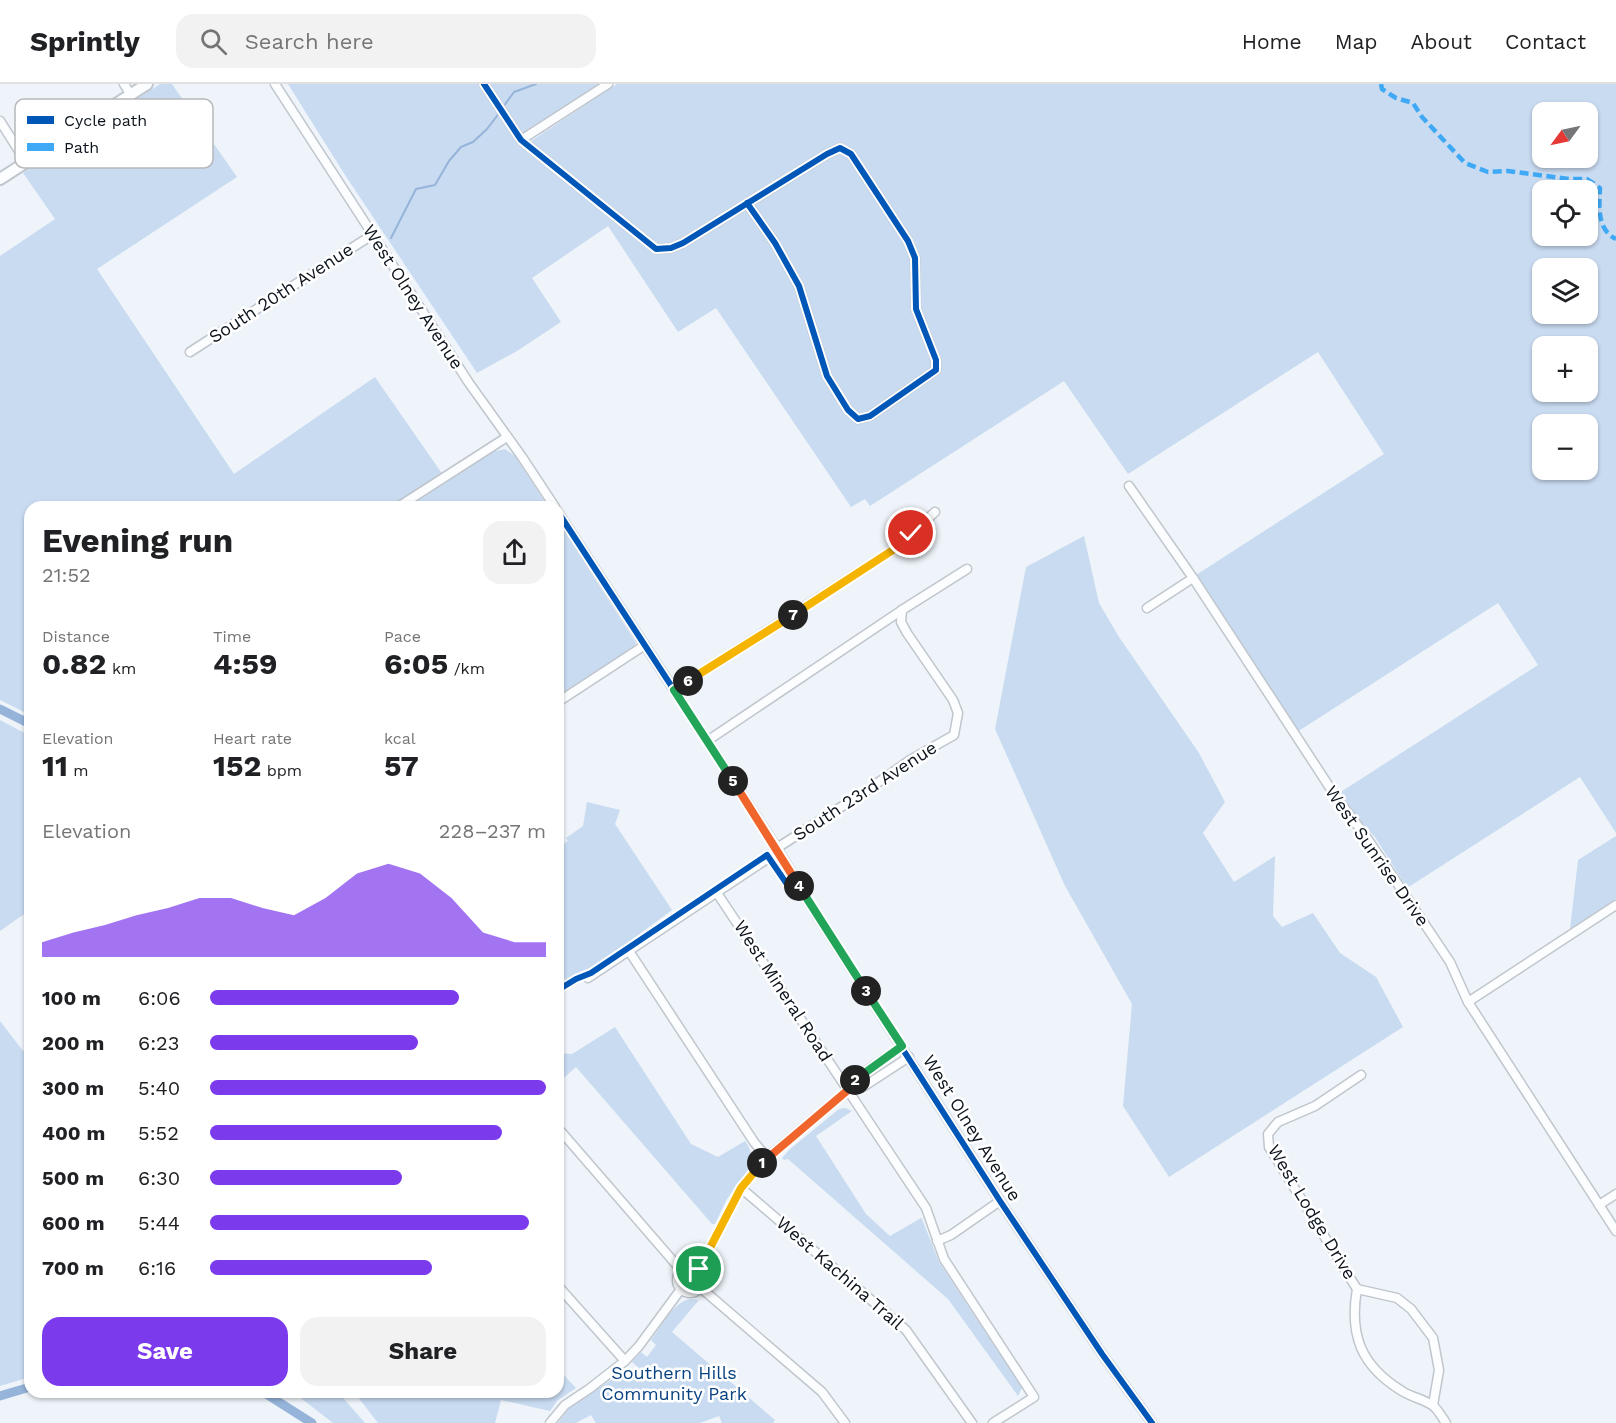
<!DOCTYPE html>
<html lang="en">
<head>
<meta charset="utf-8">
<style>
  body { margin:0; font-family:"Work Sans",sans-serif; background:#f2f2f2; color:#202124; height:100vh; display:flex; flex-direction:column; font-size:22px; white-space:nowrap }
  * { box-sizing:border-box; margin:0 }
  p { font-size:20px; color:#757577 }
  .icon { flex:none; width:33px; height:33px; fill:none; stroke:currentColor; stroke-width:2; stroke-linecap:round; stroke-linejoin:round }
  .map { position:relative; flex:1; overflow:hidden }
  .panel { position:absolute; left:24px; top:417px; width:540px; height:897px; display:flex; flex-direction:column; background:#fff; border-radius:18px; box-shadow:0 2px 4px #0004 }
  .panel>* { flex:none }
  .needle { width:39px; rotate:237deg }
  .fabs { position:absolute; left:1532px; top:18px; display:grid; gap:12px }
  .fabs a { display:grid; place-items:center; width:66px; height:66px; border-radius:12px; background:#fff; box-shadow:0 2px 4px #0004; font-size:30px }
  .pin { position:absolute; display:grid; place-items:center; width:51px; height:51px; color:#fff; margin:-26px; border:3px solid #fff; border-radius:50%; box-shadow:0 2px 6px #0007 }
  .km { position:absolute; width:30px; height:30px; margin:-15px; border-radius:50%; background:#222; color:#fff; font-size:16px; line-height:30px; text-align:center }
  .round { display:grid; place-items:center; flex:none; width:63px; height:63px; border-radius:18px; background:#f2f2f2 }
  .summary { display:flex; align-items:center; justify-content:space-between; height:102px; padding:0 18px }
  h1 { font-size:33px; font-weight:700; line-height:45px }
  .figures { display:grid; grid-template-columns:repeat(3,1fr); gap:9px; height:102px; padding:6px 18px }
  .figures div { display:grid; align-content:center }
  .figures b { font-size:30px; font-weight:700 }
  .figures small { font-size:16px; font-weight:400 }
  .figures p { font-size:16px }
  .chart { height:168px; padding:12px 18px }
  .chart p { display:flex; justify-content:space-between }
  .chart svg { width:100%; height:108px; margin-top:6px; fill:#7c3aed; opacity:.7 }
  .cta { display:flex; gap:12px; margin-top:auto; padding:12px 18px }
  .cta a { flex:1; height:69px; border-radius:18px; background:#7c3aed; color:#fff; font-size:24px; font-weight:700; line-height:69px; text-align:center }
  .cta a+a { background:#f2f2f2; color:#202124 }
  ul { padding:0 18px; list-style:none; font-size:20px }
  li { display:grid; grid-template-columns:96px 72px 1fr; align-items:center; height:45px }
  li i { height:15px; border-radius:8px; background:#7c3aed }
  header { display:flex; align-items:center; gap:36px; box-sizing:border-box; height:84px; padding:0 30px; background:#fff; border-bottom:2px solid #e0e0e0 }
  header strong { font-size:28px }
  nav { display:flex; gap:33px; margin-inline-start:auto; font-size:21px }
  .search { width:420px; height:54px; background:#f2f2f2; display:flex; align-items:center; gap:15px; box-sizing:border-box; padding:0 21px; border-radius:18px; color:#757577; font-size:22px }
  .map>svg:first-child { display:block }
  .green { fill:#c9dbf1; fill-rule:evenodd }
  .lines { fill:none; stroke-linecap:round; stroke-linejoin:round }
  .stream { stroke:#96b4da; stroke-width:2 }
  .canal { stroke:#96b4da; stroke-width:9 }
  .minor-casing { stroke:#c0c6cd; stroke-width:11 }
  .tertiary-casing { stroke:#c0c6cd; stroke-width:14 }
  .minor { stroke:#fcfdfe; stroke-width:8 }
  .tertiary { stroke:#fcfdfe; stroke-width:10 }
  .quiet { stroke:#3fa9f5; stroke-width:4.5; stroke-dasharray:9 4.5; stroke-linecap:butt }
  .cycleway-casing { stroke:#fff; stroke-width:10 }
  .cycleway { stroke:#0057b8; stroke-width:6 }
  .split-1-casing { stroke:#fff; stroke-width:12 }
  .split-2-casing { stroke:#fff; stroke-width:12 }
  .split-3-casing { stroke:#fff; stroke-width:12 }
  .split-4-casing { stroke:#fff; stroke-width:12 }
  .split-5-casing { stroke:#fff; stroke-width:12 }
  .split-6-casing { stroke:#fff; stroke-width:12 }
  .split-7-casing { stroke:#fff; stroke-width:12 }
  .split-8-casing { stroke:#fff; stroke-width:12 }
  .split-1 { stroke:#f5b400; stroke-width:8 }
  .split-2 { stroke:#f0652b; stroke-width:8 }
  .split-3 { stroke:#22a559; stroke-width:8 }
  .split-4 { stroke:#22a559; stroke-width:8 }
  .split-5 { stroke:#f0652b; stroke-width:8 }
  .split-6 { stroke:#22a559; stroke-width:8 }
  .split-7 { stroke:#f5b400; stroke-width:8 }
  .split-8 { stroke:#f5b400; stroke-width:8 }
  .labels { text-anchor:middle; stroke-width:5; stroke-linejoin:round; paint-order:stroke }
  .street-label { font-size:18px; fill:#0b131c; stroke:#fff }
  .park-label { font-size:18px; fill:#084281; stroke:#fff }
  .key { fill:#fff; stroke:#b6b8bb; stroke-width:1.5 }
  .key-label { font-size:16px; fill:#0b131c }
</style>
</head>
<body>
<header>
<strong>Sprintly</strong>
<div class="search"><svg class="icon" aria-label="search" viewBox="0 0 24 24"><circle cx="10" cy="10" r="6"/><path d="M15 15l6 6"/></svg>Search here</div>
<nav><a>Home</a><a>Map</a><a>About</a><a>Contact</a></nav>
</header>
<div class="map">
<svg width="1616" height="1339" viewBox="0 0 1616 1339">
  <rect width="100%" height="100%" fill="#eef4fa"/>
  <!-- green -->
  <g class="green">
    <path d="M160 0H172L237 93 97 185 234 390 375 293 443 391 391 423H30V631L0 616V172L55 135 23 89Z"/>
    <path d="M288 0H479L522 63 617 0H1616V749L1580 693 1407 804 1375 753 1336 711 1538 581 1498 519 1297 648 1196 491 1384 370 1318 268 1128 390 1064 297 870 422 865 415 851 423 716 224 678 248 608 142 532 194 561 238 517 267 477 289 345 91ZM1542 28H1587V74H1542ZM1542 106H1587V152H1542ZM1542 184H1587V230H1542ZM1542 262H1587V308H1542ZM1542 340H1587V386H1542Z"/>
    <path d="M489 0H603L522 51Z"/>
    <path d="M505 365 515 372 548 423H406L491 368Z"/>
    <path d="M558 438 636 559 630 569 558 615Z"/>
    <path d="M1084 452 1099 519 1119 553 1199 669 1225 718 1203 749 1234 798 1275 772 1273 832 1282 843 1313 829 1340 869 1376 893 1403 943 1169 1093 1123 1022 1132 920 1065 802 995 645 1026 483Z"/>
    <path d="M0 636 30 652V826L0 847Z"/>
    <path d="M587 718 620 726 615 740 672 826 590 887 579 890 560 902 558 901V764L568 757 566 754 583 742Z"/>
    <path d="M1616 752V815L1570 845 1578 776Z"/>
    <path d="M0 937 23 967 30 963V1293L0 1302Z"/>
    <path d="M615 943 691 1060 718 1073 745 1057C750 1064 753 1072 752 1080L727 1115 715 1140H712L576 983 558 999V969L572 970Z"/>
    <path d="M845 1024 852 1027 816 1052 866 1130 890 1152 921 1134 922 1135 939 1178 1022 1304 1018 1312 948 1215 788 1075 784 1076 782 1074 789 1066 839 1025Z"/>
    <circle cx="691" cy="1196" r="13"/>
    <path d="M690 1215 699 1216 672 1248 775 1336 773 1339H722L719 1332 700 1339H596L591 1331 576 1339H558L569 1324 624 1287 630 1293 639 1284 632 1278 641 1268 647 1273 656 1261 651 1256C662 1242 672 1219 690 1215Z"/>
    <path d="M558 1285 576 1304 557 1317 550 1327 501 1316 495 1339H378L354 1308H558Z"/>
    <path d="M293 1308H338L365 1339H333Z"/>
  </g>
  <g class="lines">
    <!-- stream -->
    <g class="stream">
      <path d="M503 23 514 8 536 0"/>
      <path d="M391 154 416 105 435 101 449 77 461 63 473 58 487 45 500 28"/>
    </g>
    <!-- canal -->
    <g class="canal">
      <path d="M0 625 30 640"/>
      <path d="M263 1308 312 1339"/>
      <path d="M0 1312 30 1303"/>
    </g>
    <!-- minor casing -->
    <g class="minor-casing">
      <g id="minor">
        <path d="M124 0 131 11"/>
        <path d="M275 0 469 299 522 373 555 423"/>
        <path d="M484 0 521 56 656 165 671 164 683 159 827 70 840 64 851 70 908 157 915 174 916 225 936 276V286L870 332 858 335 848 326 827 292 799 202 775 159 747 119"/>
        <path d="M0 37 26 78"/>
        <path d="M521 56 608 0"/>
        <path d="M190 268 372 151"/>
        <path d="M1129 402 1193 494 1336 713 1367 754 1450 878 1468 918 1616 1147"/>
        <path d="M398 423 507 353"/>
        <path d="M558 428 777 764 818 833 1000 1117 1102 1270 1152 1339"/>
        <path d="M1147 524 1193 494"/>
        <path d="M674 606 896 464 935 428"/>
        <path d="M558 618 645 561"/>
        <path d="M707 657 902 526"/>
        <path d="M777 764 866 707 910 676 954 651 958 629 953 616 907 549 901 538 902 526 967 485"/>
        <path d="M717 809 926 1124 944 1175 1034 1313 993 1339"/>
        <path d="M629 867 754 1058 767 1074"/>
        <path d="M588 894 779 767"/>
        <path d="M1468 918 1616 821"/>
        <path d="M1361 991 1315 1022 1278 1038 1268 1050 1269 1063 1357 1205C1349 1251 1361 1282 1402 1307 1411 1313 1423 1315 1432 1321 1437 1324 1442 1333 1446 1339"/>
        <path d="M848 1006 863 1003 909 973"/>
        <path d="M558 1044 681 1186"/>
        <path d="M741 1104 906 1246 972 1339"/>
        <path d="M1599 1121 1616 1110"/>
        <path d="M937 1157 951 1151 1000 1117"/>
        <circle cx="690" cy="1196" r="13"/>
        <path d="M699 1185 741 1104 767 1074 848 1006 856 994 902 962"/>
        <path d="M558 1202 625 1277"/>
        <path d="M701 1204 822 1308 845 1339"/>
        <path d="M1357 1205 1397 1214 1411 1225 1433 1254 1439 1286 1433 1321"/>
        <path d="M550 1339 565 1321 589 1305 625 1277 639 1262 681 1205"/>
      </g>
    </g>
    <!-- tertiary casing -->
    <g class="tertiary-casing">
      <path id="tertiary" d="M0 95 147 0"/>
    </g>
    <!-- minor -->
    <use href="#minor" class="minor"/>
    <!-- tertiary -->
    <use href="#tertiary" class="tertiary"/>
    <!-- quiet -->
    <path class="quiet" d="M1381 0 1382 5 1396 14 1413 19 1422 33 1465 79 1488 88 1508 87 1569 95H1587L1600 104C1599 123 1597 146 1616 155"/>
    <!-- cycleway casing -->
    <g class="cycleway-casing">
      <g id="cycleway">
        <path d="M484 0 521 56 656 165 671 164 683 159 827 70 840 64 851 70 908 157 915 174 916 225 936 276V286L870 332 858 335 848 326 827 292 799 202 775 159 747 119"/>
        <path d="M558 428 777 764 818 833 1000 1117 1102 1270 1152 1339"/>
        <path d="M558 906 576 895 591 889 767 771 791 806"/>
      </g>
    </g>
    <!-- cycleway -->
    <use href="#cycleway" class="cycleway"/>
  </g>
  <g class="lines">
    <!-- split-1 casing -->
    <g class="split-1-casing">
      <path id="split-1" d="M699 1185 741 1104 762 1079"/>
    </g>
    <!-- split-2 casing -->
    <g class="split-2-casing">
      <path id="split-2" d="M762 1079 848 1006 855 996"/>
    </g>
    <!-- split-3 casing -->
    <g class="split-3-casing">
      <path id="split-3" d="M855 996 902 962 866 907"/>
    </g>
    <!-- split-4 casing -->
    <g class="split-4-casing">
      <path id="split-4" d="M799 802 866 907"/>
    </g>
    <!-- split-5 casing -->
    <g class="split-5-casing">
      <path id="split-5" d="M733 697 799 802"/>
    </g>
    <!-- split-6 casing -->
    <g class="split-6-casing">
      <path id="split-6" d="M688 597 674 606 733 697"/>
    </g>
    <!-- split-7 casing -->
    <g class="split-7-casing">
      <path id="split-7" d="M688 597 793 531"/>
    </g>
    <!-- split-8 casing -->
    <g class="split-8-casing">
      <path id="split-8" d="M793 531 896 464 911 449"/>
    </g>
    <!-- split-1 -->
    <use href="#split-1" class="split-1"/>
    <!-- split-2 -->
    <use href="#split-2" class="split-2"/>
    <!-- split-3 -->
    <use href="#split-3" class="split-3"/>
    <!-- split-4 -->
    <use href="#split-4" class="split-4"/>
    <!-- split-5 -->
    <use href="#split-5" class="split-5"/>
    <!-- split-6 -->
    <use href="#split-6" class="split-6"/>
    <!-- split-7 -->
    <use href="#split-7" class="split-7"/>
    <!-- split-8 -->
    <use href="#split-8" class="split-8"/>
  </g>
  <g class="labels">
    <!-- street labels -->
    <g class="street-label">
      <text transform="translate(281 209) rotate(-33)" y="6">South 20th Avenue</text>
      <text transform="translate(413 213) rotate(57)" y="6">West Olney Avenue</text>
      <text transform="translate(865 707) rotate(-33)" y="6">South 23rd Avenue</text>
      <text transform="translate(1377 772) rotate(55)" y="6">West Sunrise Drive</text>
      <text transform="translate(783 907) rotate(57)" y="6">West Mineral Road</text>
      <text transform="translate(972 1044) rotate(58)" y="6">West Olney Avenue</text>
      <text transform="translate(1312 1128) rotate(59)" y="6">West Lodge Drive</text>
      <text transform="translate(840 1189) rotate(41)" y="6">West Kachina Trail</text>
    </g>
    <!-- park labels -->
    <g class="park-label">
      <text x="674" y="1295">Southern Hills<tspan x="674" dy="21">Community Park</tspan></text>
    </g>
  </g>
  <!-- legend -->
  <rect x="15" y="15" width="198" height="69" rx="9" class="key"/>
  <rect x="27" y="32" width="27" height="8" fill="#0057b8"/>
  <rect x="27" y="59" width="27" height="8" fill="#3fa9f5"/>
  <g class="key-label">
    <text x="64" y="42">Cycle path</text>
    <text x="64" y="69">Path</text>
  </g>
</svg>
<div class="fabs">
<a><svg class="needle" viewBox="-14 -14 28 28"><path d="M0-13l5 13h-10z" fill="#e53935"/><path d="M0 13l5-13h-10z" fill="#757577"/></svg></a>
<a><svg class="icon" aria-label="locate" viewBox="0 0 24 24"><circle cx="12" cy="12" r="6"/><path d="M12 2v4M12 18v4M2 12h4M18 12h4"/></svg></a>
<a><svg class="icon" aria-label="layers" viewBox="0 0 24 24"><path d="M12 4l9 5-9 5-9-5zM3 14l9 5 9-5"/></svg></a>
<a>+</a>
<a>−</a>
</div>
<div class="pin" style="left:699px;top:1185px;background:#1e9e55"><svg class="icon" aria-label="arrive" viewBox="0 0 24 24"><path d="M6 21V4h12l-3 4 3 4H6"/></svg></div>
<div class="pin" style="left:911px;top:449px;background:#d93025"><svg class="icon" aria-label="check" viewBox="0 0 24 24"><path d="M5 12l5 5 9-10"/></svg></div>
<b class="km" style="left:762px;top:1079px">1</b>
<b class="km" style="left:855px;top:996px">2</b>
<b class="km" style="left:866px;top:907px">3</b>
<b class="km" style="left:799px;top:802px">4</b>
<b class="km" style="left:733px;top:697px">5</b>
<b class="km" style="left:688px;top:597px">6</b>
<b class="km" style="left:793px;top:531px">7</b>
<section class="panel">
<div class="summary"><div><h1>Evening run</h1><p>21:52</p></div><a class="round"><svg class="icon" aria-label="share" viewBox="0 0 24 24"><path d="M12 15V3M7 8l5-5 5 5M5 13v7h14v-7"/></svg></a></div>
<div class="figures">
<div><p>Distance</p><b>0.82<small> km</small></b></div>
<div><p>Time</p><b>4:59</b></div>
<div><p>Pace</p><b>6:05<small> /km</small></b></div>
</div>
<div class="figures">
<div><p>Elevation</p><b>11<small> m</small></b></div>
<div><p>Heart rate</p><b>152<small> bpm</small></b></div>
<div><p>kcal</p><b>57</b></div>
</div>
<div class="chart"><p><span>Elevation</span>228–237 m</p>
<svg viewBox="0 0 160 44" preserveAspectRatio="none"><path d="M0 44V38L10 34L20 31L30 27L40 24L50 20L60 20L70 24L80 27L90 20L100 10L110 6L120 10L130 20L140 34L150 38L160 38V44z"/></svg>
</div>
<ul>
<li><b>100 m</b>6:06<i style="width:74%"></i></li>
<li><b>200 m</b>6:23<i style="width:62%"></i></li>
<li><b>300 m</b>5:40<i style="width:100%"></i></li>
<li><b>400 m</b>5:52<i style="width:87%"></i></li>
<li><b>500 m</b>6:30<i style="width:57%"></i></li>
<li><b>600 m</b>5:44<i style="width:95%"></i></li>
<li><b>700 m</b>6:16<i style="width:66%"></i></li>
</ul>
<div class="cta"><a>Save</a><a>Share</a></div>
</section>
</div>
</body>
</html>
